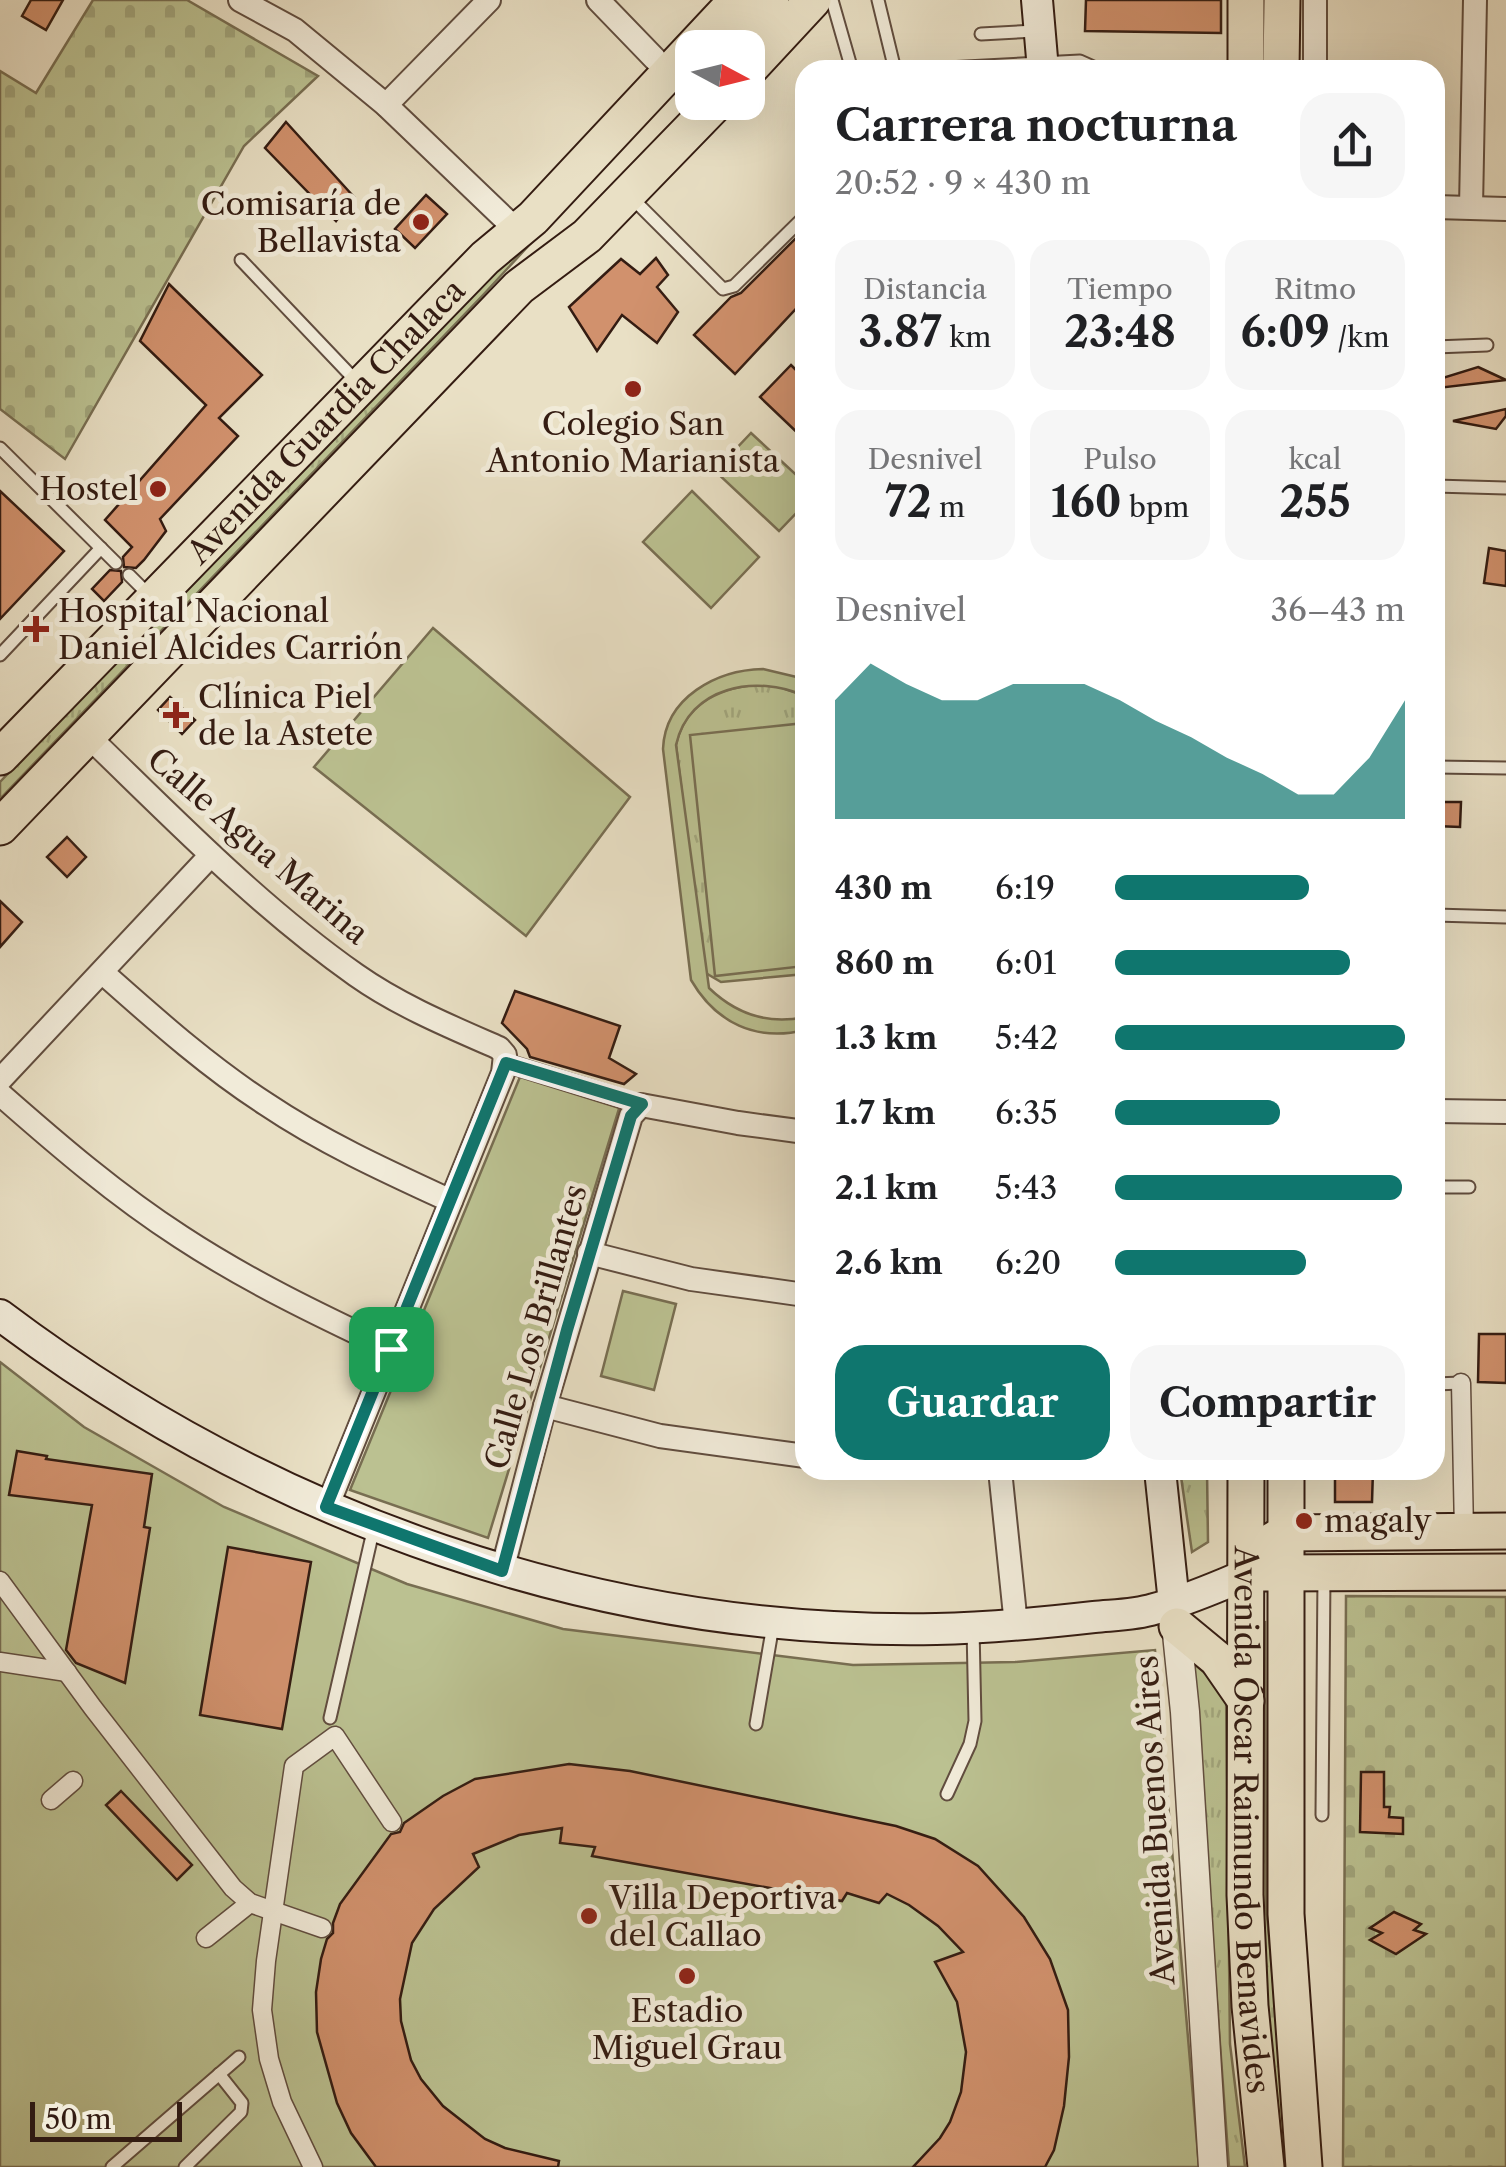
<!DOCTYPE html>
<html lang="es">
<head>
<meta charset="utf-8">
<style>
  body { margin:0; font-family:"Libre Caslon Text",serif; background:#f6f6f6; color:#202124; height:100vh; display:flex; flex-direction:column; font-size:38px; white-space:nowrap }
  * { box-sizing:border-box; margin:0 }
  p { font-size:32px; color:#757577 }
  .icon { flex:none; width:55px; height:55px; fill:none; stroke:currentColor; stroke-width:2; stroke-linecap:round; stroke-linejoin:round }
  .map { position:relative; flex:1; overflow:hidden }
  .side { position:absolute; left:795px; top:60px; width:650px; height:1420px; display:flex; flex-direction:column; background:#fff; border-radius:30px; box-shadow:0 10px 40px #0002 }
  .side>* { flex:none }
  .needle { width:65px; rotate:97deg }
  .tools { position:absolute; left:675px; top:30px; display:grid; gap:20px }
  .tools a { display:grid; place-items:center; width:90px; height:90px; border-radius:20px; background:#fff; box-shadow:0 10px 40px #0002; font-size:50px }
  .scale { position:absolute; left:30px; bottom:25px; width:152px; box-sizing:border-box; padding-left:10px; border:5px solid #341c12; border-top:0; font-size:28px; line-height:35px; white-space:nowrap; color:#341c12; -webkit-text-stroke:8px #f1ebd9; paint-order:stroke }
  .pin { position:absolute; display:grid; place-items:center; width:85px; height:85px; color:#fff; margin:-42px; border-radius:20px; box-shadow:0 5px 15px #0006 }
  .round { display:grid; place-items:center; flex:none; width:105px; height:105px; border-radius:30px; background:#f6f6f6 }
  .summary { display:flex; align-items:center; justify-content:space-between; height:170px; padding:0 40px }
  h1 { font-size:45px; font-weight:700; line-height:75px }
  .metrics { display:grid; grid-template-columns:repeat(3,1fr); gap:15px; height:170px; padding:10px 40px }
  .metrics div { display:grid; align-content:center; border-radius:25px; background:#f6f6f6; text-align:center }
  .metrics b { font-size:42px; font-weight:700 }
  .metrics small { font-size:28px; font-weight:400 }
  .metrics p { font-size:28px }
  .chart { height:280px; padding:20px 40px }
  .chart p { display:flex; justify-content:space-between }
  .chart svg { width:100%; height:180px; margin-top:10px; fill:#0f766e; opacity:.7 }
  .action { display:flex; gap:20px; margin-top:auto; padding:20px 40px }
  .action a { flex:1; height:115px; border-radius:30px; background:#0f766e; color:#fff; font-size:40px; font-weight:700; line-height:115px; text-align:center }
  .action a+a { background:#f6f6f6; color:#202124 }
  ul { padding:0 40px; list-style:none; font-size:32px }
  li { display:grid; grid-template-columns:160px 120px 1fr; align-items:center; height:75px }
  li i { height:25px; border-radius:12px; background:#0f766e }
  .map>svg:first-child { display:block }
  .grass { fill:url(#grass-tufts); stroke:#786e52; stroke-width:2.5 }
  .cemetery { fill:url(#cemetery-stones); stroke:#786e52; stroke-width:2.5 }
  .green { fill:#bbc191; stroke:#786e52; stroke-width:2.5 }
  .building { fill:#d1916d; stroke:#341c12; stroke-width:2.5 }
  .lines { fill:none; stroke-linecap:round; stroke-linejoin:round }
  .service-casing { stroke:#614d3f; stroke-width:15 }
  .pedestrian-casing { stroke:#614d3f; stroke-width:21 }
  .minor-casing { stroke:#614d3f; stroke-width:26 }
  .tertiary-casing { stroke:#614d3f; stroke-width:31 }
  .secondary-casing { stroke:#341c12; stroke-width:34 }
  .primary-casing { stroke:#341c12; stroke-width:39 }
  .service { stroke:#f1ebd9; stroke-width:11 }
  .pedestrian { stroke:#f1ebd9; stroke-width:18 }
  .minor { stroke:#f1ebd9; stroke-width:22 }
  .tertiary { stroke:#f1ebd9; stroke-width:28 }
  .secondary { stroke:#f1ebd9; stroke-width:30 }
  .primary { stroke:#e9e0c5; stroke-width:35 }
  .route-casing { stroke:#fff; stroke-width:20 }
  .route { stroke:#0f766e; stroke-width:12 }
  .poi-dot { fill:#8f2418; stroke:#f1ebd9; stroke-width:4 }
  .labels { text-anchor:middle; stroke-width:10; stroke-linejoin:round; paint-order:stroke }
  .poi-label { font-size:32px; fill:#341c12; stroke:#f1ebd9; text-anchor:start }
  .street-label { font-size:32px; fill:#341c12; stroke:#f1ebd9 }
</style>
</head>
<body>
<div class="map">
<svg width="1506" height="2167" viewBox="0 0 1506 2167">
  <defs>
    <pattern id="grass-tufts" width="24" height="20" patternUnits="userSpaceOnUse" patternTransform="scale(2.5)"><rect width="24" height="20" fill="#bbc191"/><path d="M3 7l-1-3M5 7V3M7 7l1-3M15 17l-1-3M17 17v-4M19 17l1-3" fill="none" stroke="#a1a57c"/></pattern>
    <pattern id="cemetery-stones" width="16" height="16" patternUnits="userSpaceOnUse" patternTransform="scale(2.5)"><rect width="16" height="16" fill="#bbc191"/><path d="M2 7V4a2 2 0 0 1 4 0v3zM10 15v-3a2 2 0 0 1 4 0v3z" fill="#a1a57c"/></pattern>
  </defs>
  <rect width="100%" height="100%" fill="#e9e0c5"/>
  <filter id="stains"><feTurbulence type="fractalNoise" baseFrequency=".002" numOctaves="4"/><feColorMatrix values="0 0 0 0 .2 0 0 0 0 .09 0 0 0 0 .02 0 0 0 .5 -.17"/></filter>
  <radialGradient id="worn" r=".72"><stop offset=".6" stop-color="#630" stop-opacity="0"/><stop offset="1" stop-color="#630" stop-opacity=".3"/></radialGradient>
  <!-- grass -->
  <g class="grass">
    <path d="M565 206 484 294 0 799V782L361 400Z"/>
    <path d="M754 685H774L805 696V974L721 982 704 972 676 745C684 706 716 689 754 685Z"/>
    <path d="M1180 1470H1207L1208 1542 1192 1552Z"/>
    <path d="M1257 1621 1265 1622 1266 1905 1290 2167H1278L1258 1917Z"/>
    <path d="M1192 1662 1226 1691 1230 2044 1245 2167H1229Z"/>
  </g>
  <!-- cemetery -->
  <g class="cemetery">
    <path d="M93 0H187L318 76 244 146 65 459 0 409V71L36 93Z"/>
    <path d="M1346 1596 1506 1597V2167H1343Z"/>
  </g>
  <!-- green -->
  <g class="green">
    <path d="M751 433 805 483V504L779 531 715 471Z"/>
    <path d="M692 491 759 557 711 608 643 542Z"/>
    <path d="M433 628 630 797 526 936 314 767Z"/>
    <path d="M763 669 805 679V696C756 674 689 686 676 745L709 988C736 1014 767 1025 805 1017V1030C756 1042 716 1023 691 980L663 749C665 697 717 670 763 669Z"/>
    <path d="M805 723V966L715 976 690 735Z"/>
    <path d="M522 1072 621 1102 488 1538 350 1490Z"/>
    <path d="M623 1291 676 1304 654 1390 601 1376Z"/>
    <path d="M0 1362 84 1427 224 1507 407 1584 563 1629 853 1665 1015 1662 1155 1650 1199 2167H0Z"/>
  </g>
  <!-- building -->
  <g class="building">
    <path d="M31 0H63L46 30 22 16Z"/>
    <path d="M1086 0H1221V33L1085 31Z"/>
    <path d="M286 122 354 197 336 221 265 148Z"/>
    <path d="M426 195 447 214 415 248 395 229Z"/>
    <path d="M805 229V299L735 374 694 335 731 297 741 293Z"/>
    <path d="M656 258 668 275 657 287 678 312 657 343 622 315 597 351 569 307 621 259 640 274Z"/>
    <path d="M169 284 262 375 219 418 238 436 160 519 166 531 144 560 136 568 124 567 123 557 132 547 105 520 206 405 140 341Z"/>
    <path d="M791 365 805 379V440L760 397Z"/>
    <path d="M1478 367 1506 380 1438 388 1436 380Z"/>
    <path d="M1506 409V416L1496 429 1453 421Z"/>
    <path d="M0 491 64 551 0 619Z"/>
    <path d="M1489 548 1506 551V586L1484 583Z"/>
    <path d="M110 570 121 571 122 582 104 601 92 589Z"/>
    <path d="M170 697 195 720 182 734 158 710Z"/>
    <path d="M1435 802H1461L1460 827 1435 826Z"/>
    <path d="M67 837 86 857 67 877 47 857Z"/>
    <path d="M0 901 22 922 0 947Z"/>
    <path d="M515 991 620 1026 609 1058 636 1074 624 1084 530 1057 527 1049 502 1023Z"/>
    <path d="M1479 1334H1506V1383L1478 1382Z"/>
    <path d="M17 1451 47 1456 46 1459 152 1474 144 1527 150 1528 125 1683 76 1663 66 1650 92 1505 9 1495Z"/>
    <path d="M1340 1470H1373L1372 1502H1335V1473Z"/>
    <path d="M228 1547 311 1562 282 1729 200 1715Z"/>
    <path d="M569 1764 630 1771 896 1826 935 1839 978 1866 1024 1917 1050 1959 1068 2010 1069 2057 1064 2106 1054 2150 1045 2167H913L940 2138 950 2122 961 2092 966 2052 957 2002 935 1962 963 1952 938 1926 909 1905 887 1894 879 1903 847 1893 842 1901 592 1856 595 1847 560 1843 562 1828 519 1835 473 1854 479 1867 434 1909 412 1943 400 1999 401 2021 411 2060 421 2079 443 2106 485 2139 505 2148 559 2161 558 2167H376L351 2133 337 2103 317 2032 316 1992 321 1959 327 1939 333 1933V1923L340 1904 391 1834 400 1832 404 1823 443 1796 475 1779Z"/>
    <path d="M1361 1772H1384V1807H1390L1389 1817 1403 1818V1834L1360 1832Z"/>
    <path d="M121 1791 192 1865 177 1880 106 1805Z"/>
    <path d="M1394 1912 1421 1924 1414 1930 1426 1934 1396 1954 1370 1940 1382 1933 1370 1928Z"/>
  </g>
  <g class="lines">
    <!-- service casing -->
    <g class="service-casing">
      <g id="service">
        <path d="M832 0 852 70"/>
        <path d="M878 0 895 70"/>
        <path d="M981 34 1036 31"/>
        <path d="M947 68 1080 61 1100 70"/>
        <path d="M633 199 723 289 734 286 805 216"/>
        <path d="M241 260 358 383"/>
        <path d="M1435 347 1487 345"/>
        <path d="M0 448 116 563"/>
        <path d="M1435 486 1506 488"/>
        <path d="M129 575 151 597"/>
        <path d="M0 655 101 548"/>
        <path d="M1435 767 1506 768"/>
        <path d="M1435 915 1506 917"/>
        <path d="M1435 1187H1469"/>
        <path d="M1435 1384 1461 1383"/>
        <path d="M330 1718 374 1527"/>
        <path d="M756 1724 773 1625"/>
        <path d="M947 1794 970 1744 975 1721 973 1628"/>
        <path d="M1322 1815 1324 1575"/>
        <path d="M112 2167 239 2057"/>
        <path d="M185 2167 241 2112 242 2103 219 2074"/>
      </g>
    </g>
    <!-- pedestrian casing -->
    <g class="pedestrian-casing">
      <g id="pedestrian">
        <path d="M506 1063 641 1105"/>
        <path d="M1461 1383 1464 1531"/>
        <path d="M0 1581 93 1708 233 1888 250 1903 322 1928"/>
        <path d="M0 1662 67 1672"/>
        <path d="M51 1800 73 1781"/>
        <path d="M206 1938 250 1903"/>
        <path d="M313 2167 282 2102 269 2059 262 2010 266 1961 294 1766 335 1736 392 1822"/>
      </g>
    </g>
    <!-- minor casing -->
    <g class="minor-casing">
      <g id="minor">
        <path d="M240 0 295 30 386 105 506 220"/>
        <path d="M598 0 655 59"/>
        <path d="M1315 70V0"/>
        <path d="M386 105 489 0"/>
        <path d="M1435 207 1506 209"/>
        <path d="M1471 207 1475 0"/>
        <path d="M88 736C174 819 258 906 356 975 400 1006 451 1027 499 1048L505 1055 503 1073 327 1507"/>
        <path d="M103 973C155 1019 207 1066 266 1104 324 1143 388 1172 451 1201"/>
        <path d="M0 1080 211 855"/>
        <path d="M0 1094C58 1145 116 1195 181 1237 248 1281 319 1315 391 1349"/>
        <path d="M1435 1111 1506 1112"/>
        <path d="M589 1253 691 1279 805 1295"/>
        <path d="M545 1406 660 1436 805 1456"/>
        <path d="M1000 1470 1016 1625"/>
        <path d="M502 1571 545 1406 631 1116 641 1105 738 1123 805 1132"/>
      </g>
    </g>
    <!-- tertiary casing -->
    <g class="tertiary-casing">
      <path id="tertiary" d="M1175 1614 1185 1712 1213 2167"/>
    </g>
    <!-- secondary casing -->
    <g class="secondary-casing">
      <g id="secondary">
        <path d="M1037 0 1043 70"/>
        <path d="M0 1315C269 1518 598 1635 936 1629 989 1628 1041 1623 1094 1617 1114 1615 1135 1615 1154 1609 1186 1601 1216 1587 1246 1575"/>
        <path d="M1160 1470 1174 1603"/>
      </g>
    </g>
    <!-- primary casing -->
    <g class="primary-casing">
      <g id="primary">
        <path d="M1246 0V70"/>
        <path d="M726 48 771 0"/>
        <path d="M748 70 813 0"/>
        <path d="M1281 70 1282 0"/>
        <path id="s1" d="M0 757 485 258 533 218 737 0"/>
        <path d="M0 827 519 287 587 236 717 102"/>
        <path id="s2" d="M1246 1470 1245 1895 1250 2006 1266 2167"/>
        <path d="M1286 1470V1914L1304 2167"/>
        <path d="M1265 1545 1285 1533 1506 1531"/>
        <path d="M1262 1573 1506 1572"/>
        <path d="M1177 1626 1217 1659 1246 1701"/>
      </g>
    </g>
    <!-- service -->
    <use href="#service" class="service"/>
    <!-- pedestrian -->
    <use href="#pedestrian" class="pedestrian"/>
    <!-- minor -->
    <use href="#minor" class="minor"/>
    <!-- tertiary -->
    <use href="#tertiary" class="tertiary"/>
    <!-- secondary -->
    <use href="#secondary" class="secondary"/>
    <!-- primary -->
    <use href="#primary" class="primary"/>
  </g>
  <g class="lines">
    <!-- route casing -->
    <g class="route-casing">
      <path id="route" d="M506 1063 642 1104 631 1116 567 1330 502 1571 326 1507Z"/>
    </g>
    <!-- route -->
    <use href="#route" class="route"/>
  </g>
  <!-- markers -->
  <g class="poi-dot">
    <circle cx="421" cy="222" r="10"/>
    <circle cx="633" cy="389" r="10"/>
    <circle cx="158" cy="489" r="10"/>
    <path d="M31 614h10v10h10v10h-10v10h-10v-10h-10v-10h10z"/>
    <path d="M171 700h10v10h10v10h-10v10h-10v-10h-10v-10h10z"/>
    <circle cx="1304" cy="1521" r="10"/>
    <circle cx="589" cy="1916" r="10"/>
    <circle cx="687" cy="1976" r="10"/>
  </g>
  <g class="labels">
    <!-- poi labels -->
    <g class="poi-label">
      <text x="401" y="215" text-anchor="end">Comisaría de<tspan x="401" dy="37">Bellavista</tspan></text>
      <text x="633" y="435" text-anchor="middle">Colegio San<tspan x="633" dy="37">Antonio Marianista</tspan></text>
      <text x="138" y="500" text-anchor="end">Hostel</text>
      <text x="58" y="622">Hospital Nacional<tspan x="58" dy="37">Daniel Alcides Carrión</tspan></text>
      <text x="198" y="708">Clínica Piel<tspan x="198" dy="37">de la Astete</tspan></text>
      <text x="1324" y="1532">magaly</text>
      <text x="609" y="1909">Villa Deportiva<tspan x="609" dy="37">del Callao</tspan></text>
      <text x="687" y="2022" text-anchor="middle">Estadio<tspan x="687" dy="37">Miguel Grau</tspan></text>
    </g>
    <!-- street labels -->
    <g class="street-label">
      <text dy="11" stroke="none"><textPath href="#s1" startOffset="468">Avenida Guardia Chalaca</textPath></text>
      <text transform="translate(258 846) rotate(41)" y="11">Calle Agua Marina</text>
      <text transform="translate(536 1327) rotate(-74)" y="11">Calle Los Brillantes</text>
      <text dy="11" stroke="none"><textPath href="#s2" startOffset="350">Avenida Óscar Raimundo Benavides</textPath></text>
      <text transform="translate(1155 1820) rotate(-93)" y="11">Avenida Buenos Aires</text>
    </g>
  </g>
  <rect width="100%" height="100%" filter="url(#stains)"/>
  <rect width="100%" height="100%" fill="url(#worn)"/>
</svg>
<div class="tools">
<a><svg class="needle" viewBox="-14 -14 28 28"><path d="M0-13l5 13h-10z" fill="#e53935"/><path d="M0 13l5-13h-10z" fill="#757577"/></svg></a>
</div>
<div class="scale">50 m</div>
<div class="pin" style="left:391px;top:1349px;background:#1e9e55"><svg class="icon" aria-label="arrive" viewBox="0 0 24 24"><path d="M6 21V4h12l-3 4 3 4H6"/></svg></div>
<section class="side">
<div class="summary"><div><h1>Carrera nocturna</h1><p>20:52 · 9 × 430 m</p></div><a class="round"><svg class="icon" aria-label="share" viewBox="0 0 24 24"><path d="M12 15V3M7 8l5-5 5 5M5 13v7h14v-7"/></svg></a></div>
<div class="metrics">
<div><p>Distancia</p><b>3.87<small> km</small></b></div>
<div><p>Tiempo</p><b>23:48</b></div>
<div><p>Ritmo</p><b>6:09<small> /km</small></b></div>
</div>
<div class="metrics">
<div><p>Desnivel</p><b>72<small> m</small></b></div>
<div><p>Pulso</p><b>160<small> bpm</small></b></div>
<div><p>kcal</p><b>255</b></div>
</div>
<div class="chart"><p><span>Desnivel</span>36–43 m</p>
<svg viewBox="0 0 160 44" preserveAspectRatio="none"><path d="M0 44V15L10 6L20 11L30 15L40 15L50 11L60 11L70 11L80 15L90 20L100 24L110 29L120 33L130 38L140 38L150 29L160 15V44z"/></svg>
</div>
<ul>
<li><b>430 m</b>6:19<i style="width:67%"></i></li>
<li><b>860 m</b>6:01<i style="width:81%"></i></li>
<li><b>1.3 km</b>5:42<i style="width:100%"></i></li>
<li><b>1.7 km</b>6:35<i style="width:57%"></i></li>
<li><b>2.1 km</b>5:43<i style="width:99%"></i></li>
<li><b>2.6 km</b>6:20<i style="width:66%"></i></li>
</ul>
<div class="action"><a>Guardar</a><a>Compartir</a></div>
</section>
</div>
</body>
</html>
